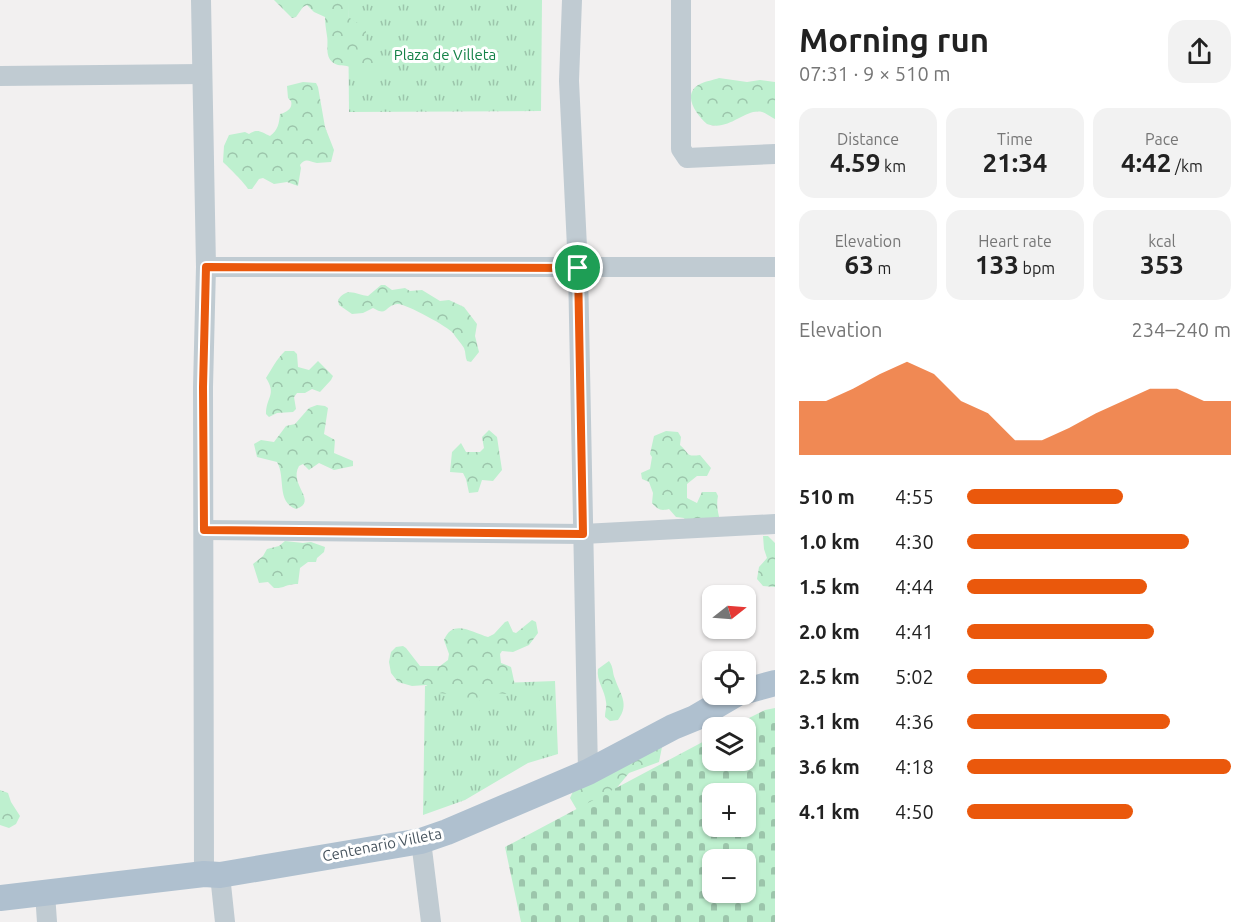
<!DOCTYPE html>
<html lang="en">
<head>
<meta charset="utf-8">
<style>
  body { margin:0; font-family:Ubuntu,sans-serif; background:#f2f2f2; color:#222; height:100vh; display:flex; flex-direction:column; font-size:22px; white-space:nowrap }
  * { box-sizing:border-box; margin:0 }
  p { font-size:20px; color:#767676 }
  .icon { flex:none; width:33px; height:33px; fill:none; stroke:currentColor; stroke-width:2; stroke-linecap:round; stroke-linejoin:round }
  .map { position:relative; flex:1; overflow:hidden }
  .drawer { display:flex; flex-direction:column; background:#fff; width:480px }
  .drawer>* { flex:none }
  .needle { width:39px; rotate:73deg }
  .buttons { position:absolute; left:702px; top:585px; display:grid; gap:12px }
  .buttons a { display:grid; place-items:center; width:54px; height:54px; border-radius:12px; background:#fff; box-shadow:0 2px 4px #0004; font-size:30px }
  .pin { position:absolute; display:grid; place-items:center; width:51px; height:51px; color:#fff; margin:-26px; border:3px solid #fff; border-radius:50%; box-shadow:0 2px 6px #0007 }
  .round { display:grid; place-items:center; flex:none; width:63px; height:63px; border-radius:18px; background:#f2f2f2 }
  .summary { display:flex; align-items:center; justify-content:space-between; height:102px; padding:0 24px }
  h1 { font-size:33px; font-weight:700; line-height:45px }
  .stats { display:grid; grid-template-columns:repeat(3,1fr); gap:9px; height:102px; padding:6px 24px }
  .stats div { display:grid; align-content:center; border-radius:15px; background:#f2f2f2; text-align:center }
  .stats b { font-size:26px; font-weight:700 }
  .stats small { font-size:16px; font-weight:400 }
  .stats p { font-size:16px }
  .chart { height:168px; padding:12px 24px }
  .chart p { display:flex; justify-content:space-between }
  .chart svg { width:100%; height:108px; margin-top:6px; fill:#ea580c; opacity:.7 }
  ul { padding:0 24px; list-style:none; font-size:20px }
  li { display:grid; grid-template-columns:96px 72px 1fr; align-items:center; height:45px }
  li i { height:15px; border-radius:8px; background:#ea580c }
  main { display:flex; flex:1; min-height:0 }
  .map>svg:first-child { display:block }
  .grass { fill:url(#grass-tufts) }
  .forest { fill:url(#forest-crowns) }
  .cemetery { fill:url(#cemetery-stones); fill-rule:evenodd }
  .lines { fill:none; stroke-linecap:round; stroke-linejoin:round }
  .minor { stroke:#c0cbd2; stroke-width:20 }
  .major { stroke:#afc0cf; stroke-width:26 }
  .route-casing { stroke:#fff; stroke-width:12 }
  .route { stroke:#ea580c; stroke-width:8 }
  .labels { text-anchor:middle; stroke-width:6; stroke-linejoin:round; paint-order:stroke }
  .park-label { font-size:15px; fill:#158248; stroke:#fff }
  .street-label { font-size:15px; fill:#47545e; stroke:#fff }
</style>
</head>
<body>
<main>
<div class="map">
<svg width="775" height="922" viewBox="0 0 775 922">
  <defs>
    <pattern id="grass-tufts" width="24" height="20" patternUnits="userSpaceOnUse" patternTransform="scale(1.5)"><rect width="24" height="20" fill="#bef0cf"/><path d="M3 7l-1-3M5 7V3M7 7l1-3M15 17l-1-3M17 17v-4M19 17l1-3" fill="none" stroke="#9cc5ab"/></pattern>
    <pattern id="forest-crowns" width="20" height="18" patternUnits="userSpaceOnUse" patternTransform="scale(1.5)"><rect width="20" height="18" fill="#bef0cf"/><path d="M2 6a3 3 0 1 1 6 0M12 15a3 3 0 1 1 6 0" fill="none" stroke="#9cc5ab"/></pattern>
    <pattern id="cemetery-stones" width="16" height="16" patternUnits="userSpaceOnUse" patternTransform="scale(1.5)"><rect width="16" height="16" fill="#bef0cf"/><path d="M2 7V4a2 2 0 0 1 4 0v3zM10 15v-3a2 2 0 0 1 4 0v3z" fill="#9cc5ab"/></pattern>
  </defs>
  <rect width="100%" height="100%" fill="#f2f0f0"/>
  <!-- grass -->
  <g class="grass">
    <path d="M348 0H542L541 111 349 112Z"/>
    <path d="M555 681 558 754 528 763 465 800 423 815 425 686Z"/>
  </g>
  <!-- forest -->
  <g class="forest">
    <path d="M274 0H349L348 17 366 28V44L374 64V73C366 77 359 72 352 68 347 65 343 66 338 65 323 60 329 46 327 36 326 29 325 24 325 17L314 12 307 5 303 7 296 17 292 18Z"/>
    <path d="M719 78 747 82 760 80 775 82V119C771 117 766 113 762 112 745 108 729 132 707 124 696 114 681 94 700 84 706 81 714 80 719 78Z"/>
    <path d="M303 82 316 83 318 87 325 127 334 150 331 162C326 162 321 163 317 163 309 162 306 157 300 165L301 168 298 186 287 182 274 184 263 178 259 179 252 189H248C244 182 229 168 223 162L224 146 229 135 245 132 249 134C258 128 261 132 270 136 278 130 279 124 280 114 287 112 293 108 291 101L288 98 287 86Z"/>
    <path d="M381 285H385L392 290 405 288 410 291 422 290 440 301 449 300 464 307 477 324 475 336 479 352 471 362 467 361C465 357 466 353 464 348 461 343 456 338 453 333 449 327 403 302 397 304 384 306 388 317 373 308L363 313 352 314 339 305 338 300C347 286 357 295 368 296Z"/>
    <path d="M285 351H294L297 354 298 367 309 370 318 361 333 376 331 380 320 392 312 389 305 393H297L294 397 296 409 293 412 277 413 269 417 266 414C266 397 277 395 266 378 273 367 276 360 285 351Z"/>
    <path d="M317 405 325 406 328 408 324 434 335 440 334 453 353 461V466L334 470 319 463 309 470 303 464 299 466C288 485 319 501 296 509 276 502 286 477 277 462L257 457 254 444 261 440 274 442 286 426 295 424 309 408Z"/>
    <path d="M489 430 497 437 502 470 493 481 482 480 478 492 469 493 466 479 463 473 450 472 452 452 461 443 466 452H480L484 448 482 437Z"/>
    <path d="M666 431 678 432 681 437 680 445C690 454 686 457 700 455L711 468 707 476H697L687 484V498L697 503 702 492H716L718 496C716 505 718 516 722 525L686 522 684 518 676 517 669 509C661 511 658 510 652 503L653 493 649 482 642 479 641 473 650 469 652 457 650 454 654 436Z"/>
    <path d="M763 536H768L775 543V587L763 586 757 579 759 567 767 558 764 549Z"/>
    <path d="M285 541 303 543 311 542 325 547 324 552 317 558 316 562H308L300 568 298 584C288 583 283 589 274 588L268 582 259 583 253 564 263 556 267 549 279 546Z"/>
    <path d="M532 620 536 622 538 633 529 645 513 652 502 651 500 654 501 663 511 667 516 690 507 694 496 693 479 701 469 702 462 701 449 694 438 693 426 685 412 686 398 682 391 673 389 662 391 652 396 647 403 646 406 648 420 666H440L448 660 449 654 444 640C453 618 473 633 488 637L494 634 505 622 508 621 513 632 516 633Z"/>
    <path d="M609 661C614 668 612 672 615 679 620 694 630 704 618 720L610 721 605 717C605 712 607 706 606 702 605 690 596 681 598 669Z"/>
    <path d="M659 741 662 747 659 762 629 773 615 790 577 810 570 798 576 785Z"/>
    <path d="M0 790 8 793 11 802 20 816 16 824 9 828 0 825Z"/>
  </g>
  <!-- cemetery -->
  <path class="cemetery" d="M775 708V922H521L505 847 712 737V760H746V728L731 727 765 710ZM712 794H746V826H712ZM712 860H746V892H712Z"/>
  <g class="lines">
    <!-- minor -->
    <g class="minor">
      <path d="M201 0 206 267 203 387 204 874"/>
      <path d="M572 0 569 81 578 268 588 772"/>
      <path d="M681 0V149L687 158 775 154"/>
      <path d="M0 76 202 74"/>
      <path d="M206 267H775"/>
      <path d="M204 530 583 534 775 524"/>
      <path d="M421 841 431 922"/>
      <path d="M220 875 225 922"/>
      <path d="M45 893 47 922"/>
    </g>
    <!-- major -->
    <g class="major">
      <path d="M746 691 775 683"/>
      <path d="M0 898 204 874 220 875 421 841 447 832 588 772 673 727 695 718 736 694"/>
    </g>
  </g>
  <g class="lines">
    <!-- route casing -->
    <g class="route-casing">
      <path id="route" d="M206 267 578 268 583 534 204 530 203 387Z"/>
    </g>
    <!-- route -->
    <use href="#route" class="route"/>
  </g>
  <g class="labels">
    <!-- park labels -->
    <g class="park-label">
      <text x="445" y="60">Plaza de Villeta</text>
    </g>
    <!-- street labels -->
    <g class="street-label">
      <text transform="translate(382 845) rotate(-11)" y="5">Centenario Villeta</text>
    </g>
  </g>
</svg>
<div class="buttons">
<a><svg class="needle" viewBox="-14 -14 28 28"><path d="M0-13l5 13h-10z" fill="#e53935"/><path d="M0 13l5-13h-10z" fill="#767676"/></svg></a>
<a><svg class="icon" aria-label="locate" viewBox="0 0 24 24"><circle cx="12" cy="12" r="6"/><path d="M12 2v4M12 18v4M2 12h4M18 12h4"/></svg></a>
<a><svg class="icon" aria-label="layers" viewBox="0 0 24 24"><path d="M12 4l9 5-9 5-9-5zM3 14l9 5 9-5"/></svg></a>
<a>+</a>
<a>−</a>
</div>
<div class="pin" style="left:578px;top:268px;background:#1e9e55"><svg class="icon" aria-label="arrive" viewBox="0 0 24 24"><path d="M6 21V4h12l-3 4 3 4H6"/></svg></div>
</div>
<section class="drawer">
<div class="summary"><div><h1>Morning run</h1><p>07:31 · 9 × 510 m</p></div><a class="round"><svg class="icon" aria-label="share" viewBox="0 0 24 24"><path d="M12 15V3M7 8l5-5 5 5M5 13v7h14v-7"/></svg></a></div>
<div class="stats">
<div><p>Distance</p><b>4.59<small> km</small></b></div>
<div><p>Time</p><b>21:34</b></div>
<div><p>Pace</p><b>4:42<small> /km</small></b></div>
</div>
<div class="stats">
<div><p>Elevation</p><b>63<small> m</small></b></div>
<div><p>Heart rate</p><b>133<small> bpm</small></b></div>
<div><p>kcal</p><b>353</b></div>
</div>
<div class="chart"><p><span>Elevation</span>234–240 m</p>
<svg viewBox="0 0 160 44" preserveAspectRatio="none"><path d="M0 44V22L10 22L20 17L30 11L40 6L50 11L60 22L70 27L80 38L90 38L100 33L110 27L120 22L130 17L140 17L150 22L160 22V44z"/></svg>
</div>
<ul>
<li><b>510 m</b>4:55<i style="width:59%"></i></li>
<li><b>1.0 km</b>4:30<i style="width:84%"></i></li>
<li><b>1.5 km</b>4:44<i style="width:68%"></i></li>
<li><b>2.0 km</b>4:41<i style="width:71%"></i></li>
<li><b>2.5 km</b>5:02<i style="width:53%"></i></li>
<li><b>3.1 km</b>4:36<i style="width:77%"></i></li>
<li><b>3.6 km</b>4:18<i style="width:100%"></i></li>
<li><b>4.1 km</b>4:50<i style="width:63%"></i></li>
</ul>
</section>
</main>
</body>
</html>
